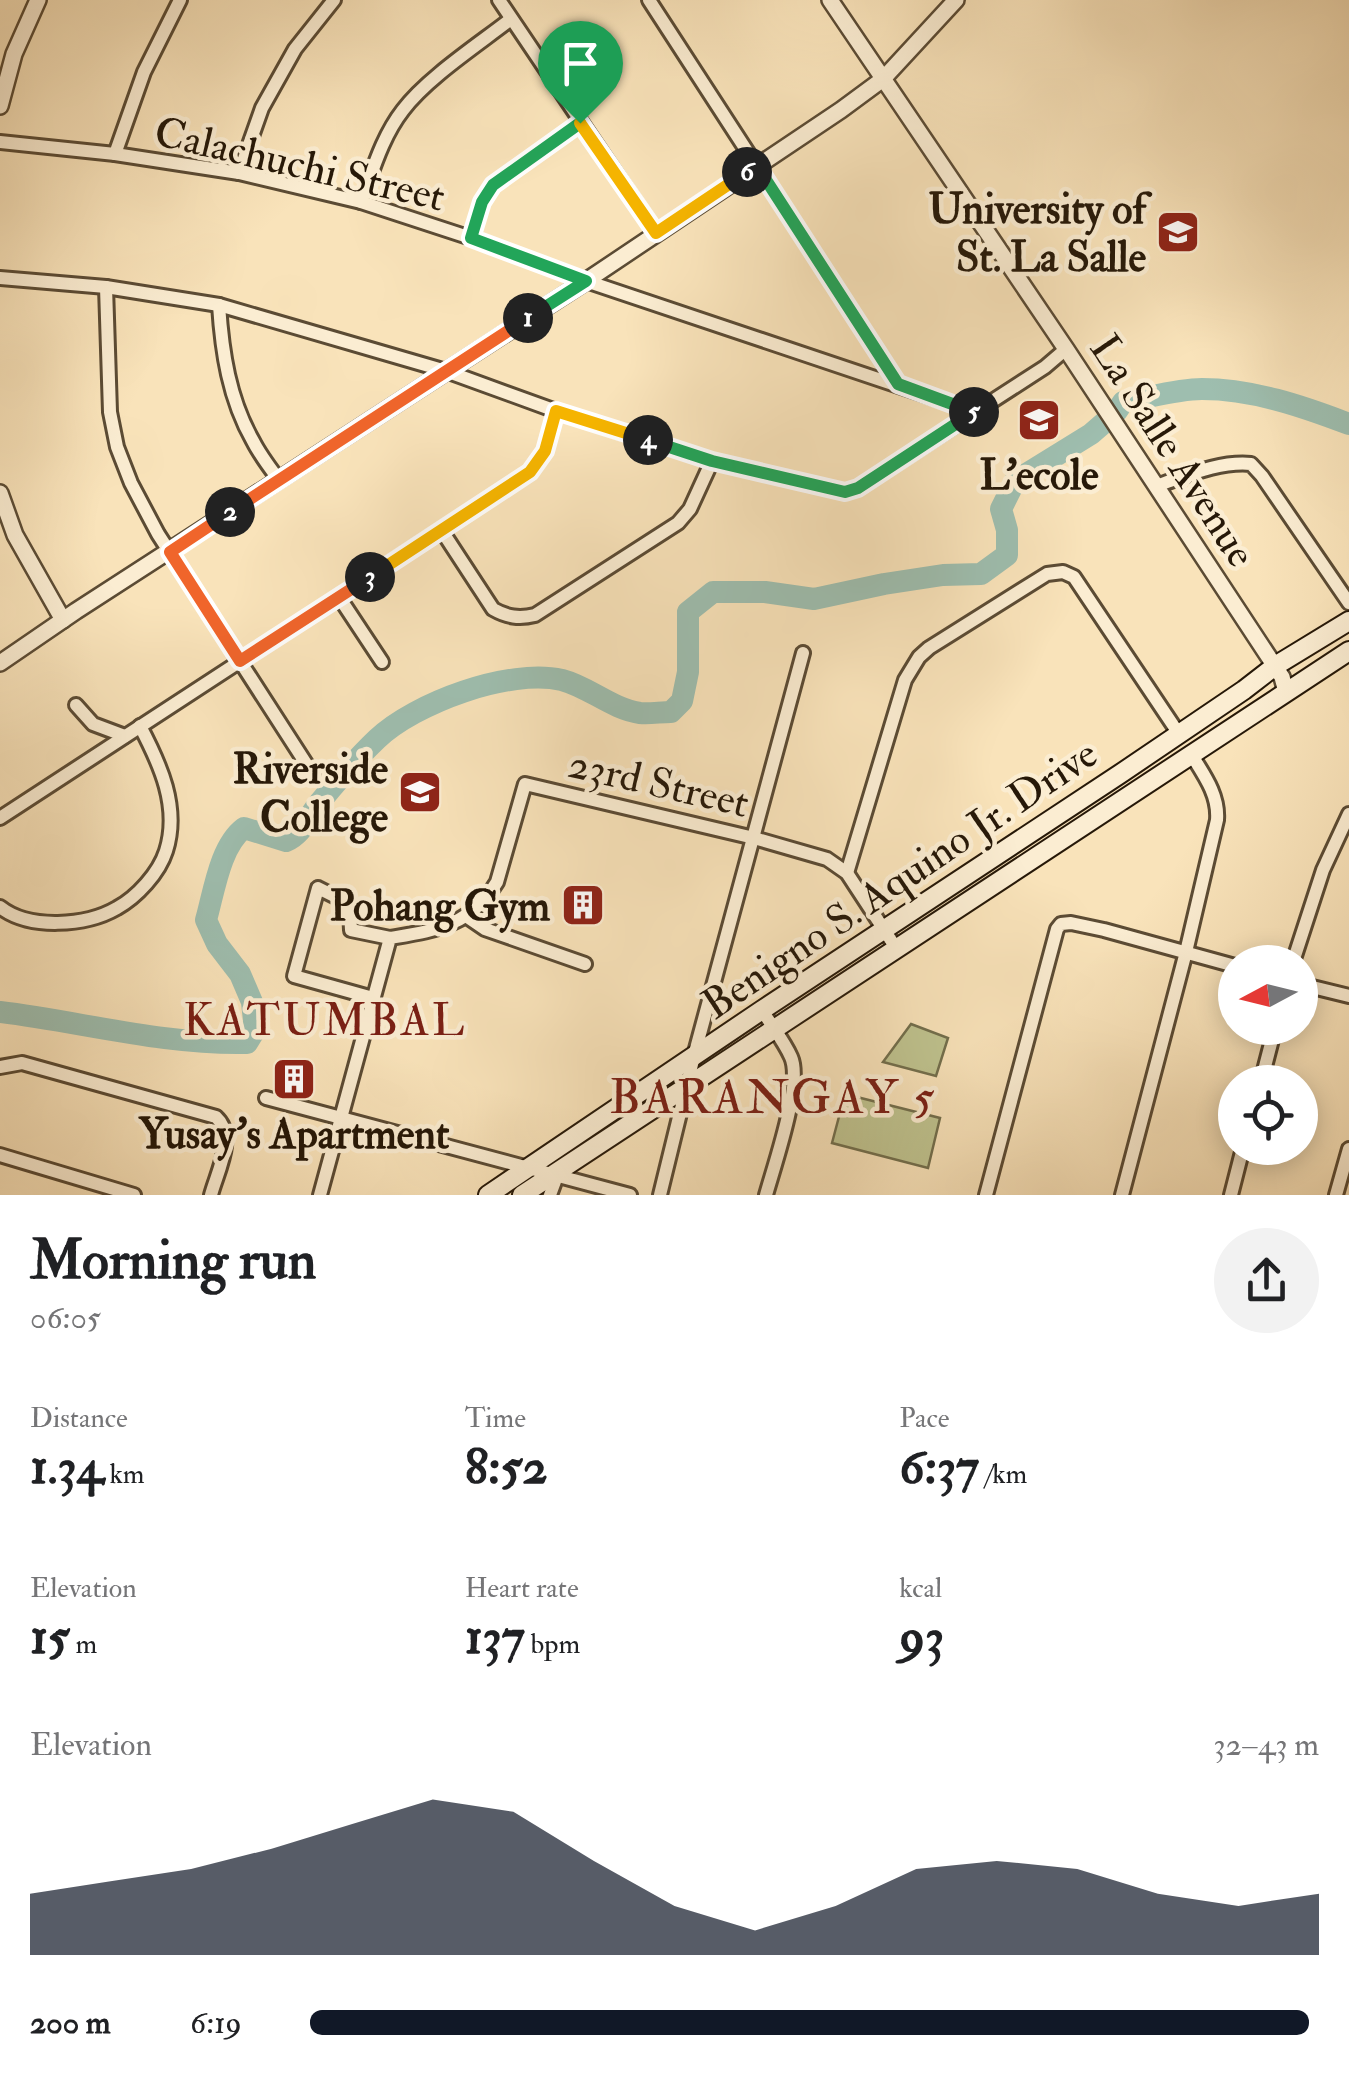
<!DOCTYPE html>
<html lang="en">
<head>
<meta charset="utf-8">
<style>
  body { margin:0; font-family:"IM FELL Double Pica",serif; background:#f2f2f2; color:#202124; height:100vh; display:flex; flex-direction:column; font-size:38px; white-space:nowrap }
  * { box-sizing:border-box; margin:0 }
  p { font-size:32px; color:#757577 }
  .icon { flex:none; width:55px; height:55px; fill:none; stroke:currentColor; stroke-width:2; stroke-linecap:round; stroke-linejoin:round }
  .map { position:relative; height:1195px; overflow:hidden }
  .sheet { display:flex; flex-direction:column; background:#fff; flex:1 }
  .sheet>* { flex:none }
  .needle { width:65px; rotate:263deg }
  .tools { position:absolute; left:1218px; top:945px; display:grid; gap:20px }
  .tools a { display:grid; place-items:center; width:100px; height:100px; border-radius:50%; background:#fff; box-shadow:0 5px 25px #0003; font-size:50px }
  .pin { position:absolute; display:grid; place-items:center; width:85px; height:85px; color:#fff; margin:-102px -42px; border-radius:50% 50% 50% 0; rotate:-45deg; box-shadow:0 0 10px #0007 }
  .pin .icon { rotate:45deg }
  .km { position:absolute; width:50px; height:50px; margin:-25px; border-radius:50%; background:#222; color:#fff; font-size:28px; line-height:50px; text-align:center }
  .round { display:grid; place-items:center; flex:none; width:105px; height:105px; border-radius:52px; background:#f2f2f2 }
  .headline { display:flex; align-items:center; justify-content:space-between; height:170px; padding:0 30px }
  h1 { font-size:55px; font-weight:700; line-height:75px }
  .stats { display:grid; grid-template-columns:repeat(3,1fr); gap:15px; height:170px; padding:10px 30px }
  .stats div { display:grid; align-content:center }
  .stats b { font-size:50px; font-weight:700 }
  .stats small { font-size:28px; font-weight:400 }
  .stats p { font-size:28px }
  .chart { height:280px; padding:20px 30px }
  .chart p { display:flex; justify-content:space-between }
  .chart svg { width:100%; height:180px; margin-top:10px; fill:#111827; opacity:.7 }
  ul { padding:0 30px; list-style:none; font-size:32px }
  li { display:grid; grid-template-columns:160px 120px 1fr; align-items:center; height:75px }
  li i { height:25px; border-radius:12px; background:#111827 }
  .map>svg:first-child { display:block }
  .green { fill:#bfc38f; stroke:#726e4c; stroke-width:2.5 }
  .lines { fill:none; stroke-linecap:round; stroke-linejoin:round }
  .river { stroke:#9ebeaf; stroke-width:22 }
  .minor-casing { stroke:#5b4b34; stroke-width:18 }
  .tertiary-casing { stroke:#5b4b34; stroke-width:20 }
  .secondary-casing { stroke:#261808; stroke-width:22 }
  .minor { stroke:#fbedd2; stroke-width:12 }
  .tertiary { stroke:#fbedd2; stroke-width:15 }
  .secondary { stroke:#fbedd2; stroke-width:18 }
  .split-1-casing { stroke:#fff; stroke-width:20 }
  .split-2-casing { stroke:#fff; stroke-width:20 }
  .split-3-casing { stroke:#fff; stroke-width:20 }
  .split-4-casing { stroke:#fff; stroke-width:20 }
  .split-5-casing { stroke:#fff; stroke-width:20 }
  .split-6-casing { stroke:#fff; stroke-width:20 }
  .split-7-casing { stroke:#fff; stroke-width:20 }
  .split-1 { stroke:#22a559; stroke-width:12 }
  .split-2 { stroke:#f0652b; stroke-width:12 }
  .split-3 { stroke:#f0652b; stroke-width:12 }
  .split-4 { stroke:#f5b400; stroke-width:12 }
  .split-5 { stroke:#22a559; stroke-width:12 }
  .split-6 { stroke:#22a559; stroke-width:12 }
  .split-7 { stroke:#f5b400; stroke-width:12 }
  .labels { text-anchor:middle; stroke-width:9; stroke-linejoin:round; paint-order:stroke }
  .street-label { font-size:42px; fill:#261808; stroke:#fbedd2 }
  .poi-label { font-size:42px; font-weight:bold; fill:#261808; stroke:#fbedd2; text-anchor:end }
  .neighbourhood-label { font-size:45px; letter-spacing:2.5px; fill:#7a1f14; stroke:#fbedd2 }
  .quarter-label { font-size:48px; letter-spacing:2.5px; fill:#7a1f14; stroke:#fbedd2 }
</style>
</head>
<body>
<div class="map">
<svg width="1349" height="1195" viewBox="0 0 1349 1195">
  <rect width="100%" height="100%" fill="#f9e3ba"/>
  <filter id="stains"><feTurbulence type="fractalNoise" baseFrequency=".002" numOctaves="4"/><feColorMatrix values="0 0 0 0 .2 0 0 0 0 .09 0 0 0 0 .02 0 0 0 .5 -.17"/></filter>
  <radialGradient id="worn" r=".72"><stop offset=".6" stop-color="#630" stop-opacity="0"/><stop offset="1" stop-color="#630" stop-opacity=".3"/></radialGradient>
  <!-- green -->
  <g class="green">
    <path d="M911 1024 948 1038 936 1076 883 1062Z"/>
    <path d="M845 1094 940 1118 928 1168 832 1143Z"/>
  </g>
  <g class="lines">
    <!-- river -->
    <g class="river">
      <path d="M1117 411 1123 402C1148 398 1176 389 1202 389 1252 389 1302 406 1349 424"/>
      <path d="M0 1012C82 1022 164 1045 247 1043L255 1030 252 1002 240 974 217 944 206 920C214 892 220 846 244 828L286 841C303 834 308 816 320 802 338 780 356 759 377 739 415 703 509 668 562 680 589 687 612 709 640 713 649 714 661 712 671 712L682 701 688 672V612L713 592H765L814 599 884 584 943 575 981 574 1007 555V530L1001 509 1015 481 1091 434 1106 421"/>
    </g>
    <!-- minor casing -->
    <g class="minor-casing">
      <g id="minor">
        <path d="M499 0 656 233"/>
        <path d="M649 0 898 384"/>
        <path d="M0 142 115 154 239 173 361 202 471 238 586 281 976 412"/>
        <path d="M115 154 144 72 180 0"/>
        <path d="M239 173 262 108 295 49 334 0"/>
        <path d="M361 202C373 170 382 137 403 110 427 78 479 44 511 19"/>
        <path d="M471 238 482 202 493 185 580 123"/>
        <path d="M0 278 106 287 219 305 446 371 556 411 712 461 845 492 858 488 1045 367 1066 349"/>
        <path d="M106 287 110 412 117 447 131 483 158 534 314 776"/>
        <path d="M219 305C222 352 229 399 253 441 260 455 270 468 279 480"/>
        <path d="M1156 486C1186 476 1219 461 1251 464L1262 476 1349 603"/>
        <path d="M442 531 493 609C507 617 519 619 535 615L678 523 690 509 712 461"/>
        <path d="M339 597 382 662"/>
        <path d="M76 705 93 724 125 736"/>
        <path d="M0 818 530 472 545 451 556 411"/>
        <path d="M847 873 905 680 919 657 929 648 1047 574 1063 572 1074 577 1179 734"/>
        <path d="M0 907C29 930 86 926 117 908 137 897 159 873 166 851 180 807 160 764 140 726"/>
        <path d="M466 916 485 929 585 964"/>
        <path d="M1293 962 1323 870 1349 814"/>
        <path d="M1300 984 1349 996"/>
        <path d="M373 998 294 976 318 888 346 902 350 911 351 930 390 938"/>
        <path d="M762 1010C771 1025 784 1041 791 1057 803 1083 774 1166 766 1195"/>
        <path d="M0 1067 22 1063 216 1117C237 1136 217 1172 211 1195"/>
        <path d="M1261 1082 1275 1028"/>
        <path d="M266 1098 630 1195"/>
        <path d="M0 1155 134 1195"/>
        <path d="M320 1195 390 938C437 930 470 926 497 882L525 784 754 838 827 859 847 873 896 948"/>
        <path d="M550 1195 557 1176"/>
        <path d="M660 1195 694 1056 803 653"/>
        <path d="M986 1195 1057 929 1061 924 1071 923 1104 930 1235 966"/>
        <path d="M1122 1195 1186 952 1217 820C1219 795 1204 775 1191 754"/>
        <path d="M1231 1195 1243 1148"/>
        <path d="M1336 1195 1349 1149"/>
      </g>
    </g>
    <!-- tertiary casing -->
    <g class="tertiary-casing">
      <g id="tertiary">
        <path d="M830 0 1066 349 1282 677 1286 692"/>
        <path d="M0 106 14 54 38 0"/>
        <path d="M0 493 15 535 63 620"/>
        <path d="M0 663 76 611 586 281 841 110 883 79 956 0"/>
      </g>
    </g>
    <!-- secondary casing -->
    <g class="secondary-casing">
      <g id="secondary">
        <path d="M488 1195 762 1010 1120 774 1244 690 1275 666 1349 621"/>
        <path d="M522 1195 1349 651"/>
      </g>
    </g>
    <!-- minor -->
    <use href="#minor" class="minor"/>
    <!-- tertiary -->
    <use href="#tertiary" class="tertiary"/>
    <!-- secondary -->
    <use href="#secondary" class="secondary"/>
  </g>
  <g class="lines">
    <!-- split-1 casing -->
    <g class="split-1-casing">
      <path id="split-1" d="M528 318 586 281 471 238 482 202 493 185 580 123"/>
    </g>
    <!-- split-2 casing -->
    <g class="split-2-casing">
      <path id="split-2" d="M230 512 528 318"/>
    </g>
    <!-- split-3 casing -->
    <g class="split-3-casing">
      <path id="split-3" d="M230 512 170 552 240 661 370 577"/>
    </g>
    <!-- split-4 casing -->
    <g class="split-4-casing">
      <path id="split-4" d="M370 577 530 472 545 451 556 411 648 440"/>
    </g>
    <!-- split-5 casing -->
    <g class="split-5-casing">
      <path id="split-5" d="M648 440 712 461 845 492 858 488 974 412"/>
    </g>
    <!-- split-6 casing -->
    <g class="split-6-casing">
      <path id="split-6" d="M747 172 757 166 898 384 974 412"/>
    </g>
    <!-- split-7 casing -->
    <g class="split-7-casing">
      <path id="split-7" d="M580 123 656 233 747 172"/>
    </g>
    <!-- split-1 -->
    <use href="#split-1" class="split-1"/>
    <!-- split-2 -->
    <use href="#split-2" class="split-2"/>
    <!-- split-3 -->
    <use href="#split-3" class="split-3"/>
    <!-- split-4 -->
    <use href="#split-4" class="split-4"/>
    <!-- split-5 -->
    <use href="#split-5" class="split-5"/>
    <!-- split-6 -->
    <use href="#split-6" class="split-6"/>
    <!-- split-7 -->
    <use href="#split-7" class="split-7"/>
  </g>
  <!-- icons -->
  <defs>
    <g id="university-square" transform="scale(2.25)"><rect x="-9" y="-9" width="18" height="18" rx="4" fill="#8f2418" stroke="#fbedd2"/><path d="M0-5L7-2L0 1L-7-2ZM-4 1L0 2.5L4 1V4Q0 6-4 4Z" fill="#fff"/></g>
    <g id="school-square" transform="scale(2.25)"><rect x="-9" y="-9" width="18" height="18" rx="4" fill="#8f2418" stroke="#fbedd2"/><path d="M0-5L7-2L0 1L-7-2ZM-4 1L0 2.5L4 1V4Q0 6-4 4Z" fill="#fff"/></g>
    <g id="building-square" transform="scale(2.25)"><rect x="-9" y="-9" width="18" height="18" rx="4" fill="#8f2418" stroke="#fbedd2"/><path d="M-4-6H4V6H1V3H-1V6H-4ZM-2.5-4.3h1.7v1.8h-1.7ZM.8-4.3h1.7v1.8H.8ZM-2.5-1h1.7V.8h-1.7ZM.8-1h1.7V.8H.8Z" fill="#fff"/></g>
  </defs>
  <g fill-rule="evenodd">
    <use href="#university-square" x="1178" y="232"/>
    <use href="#school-square" x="1039" y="420"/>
    <use href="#university-square" x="420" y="792"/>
    <use href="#building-square" x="583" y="905"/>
    <use href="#building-square" x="294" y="1079"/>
  </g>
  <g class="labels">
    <!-- street labels -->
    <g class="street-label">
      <text transform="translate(300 163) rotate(13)" y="15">Calachuchi Street</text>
      <text transform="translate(1174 450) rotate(57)" y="15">La Salle Avenue</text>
      <text transform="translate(659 782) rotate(13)" y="15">23rd Street</text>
      <text transform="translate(899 878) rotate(-34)" y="15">Benigno S. Aquino Jr. Drive</text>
    </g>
    <!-- poi labels -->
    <g class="poi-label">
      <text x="1146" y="223">University of<tspan x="1146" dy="48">St. La Salle</tspan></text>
      <text x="1039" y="489" text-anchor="middle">L'ecole</text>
      <text x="388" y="783">Riverside<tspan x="388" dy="48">College</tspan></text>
      <text x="550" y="920">Pohang Gym</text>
      <text x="294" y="1148" text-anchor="middle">Yusay's Apartment</text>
    </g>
    <!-- neighbourhood labels -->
    <g class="neighbourhood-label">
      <text x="325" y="1035">KATUMBAL</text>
    </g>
    <!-- quarter labels -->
    <g class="quarter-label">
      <text x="773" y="1113">BARANGAY 5</text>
    </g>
  </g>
  <rect width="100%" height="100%" filter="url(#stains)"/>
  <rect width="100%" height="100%" fill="url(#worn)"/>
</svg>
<div class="tools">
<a><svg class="needle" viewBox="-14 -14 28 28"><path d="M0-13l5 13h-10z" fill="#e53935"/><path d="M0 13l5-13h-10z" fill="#757577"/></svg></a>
<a><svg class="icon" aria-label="locate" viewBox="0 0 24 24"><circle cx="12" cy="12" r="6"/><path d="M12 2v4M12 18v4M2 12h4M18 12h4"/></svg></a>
</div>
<div class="pin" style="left:580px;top:123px;background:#1e9e55"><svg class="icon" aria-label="arrive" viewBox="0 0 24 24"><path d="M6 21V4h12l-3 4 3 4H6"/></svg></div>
<b class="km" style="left:528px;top:318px">1</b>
<b class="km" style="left:230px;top:512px">2</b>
<b class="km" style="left:370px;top:577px">3</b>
<b class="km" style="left:648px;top:440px">4</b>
<b class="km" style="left:974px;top:412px">5</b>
<b class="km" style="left:747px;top:172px">6</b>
</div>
<section class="sheet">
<div class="headline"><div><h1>Morning run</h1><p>06:05</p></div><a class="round"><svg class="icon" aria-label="share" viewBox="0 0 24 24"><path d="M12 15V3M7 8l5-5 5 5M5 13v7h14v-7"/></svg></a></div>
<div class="stats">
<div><p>Distance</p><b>1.34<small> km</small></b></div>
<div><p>Time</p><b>8:52</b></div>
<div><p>Pace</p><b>6:37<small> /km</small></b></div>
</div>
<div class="stats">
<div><p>Elevation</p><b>15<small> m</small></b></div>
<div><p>Heart rate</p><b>137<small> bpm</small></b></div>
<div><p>kcal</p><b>93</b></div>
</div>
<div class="chart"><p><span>Elevation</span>32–43 m</p>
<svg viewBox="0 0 160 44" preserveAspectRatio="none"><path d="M0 44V29L10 26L20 23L30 18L40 12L50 6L60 9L70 21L80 32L90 38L100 32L110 23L120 21L130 23L140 29L150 32L160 29V44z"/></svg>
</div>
<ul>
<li><b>200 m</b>6:19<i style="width:99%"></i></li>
</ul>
</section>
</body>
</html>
